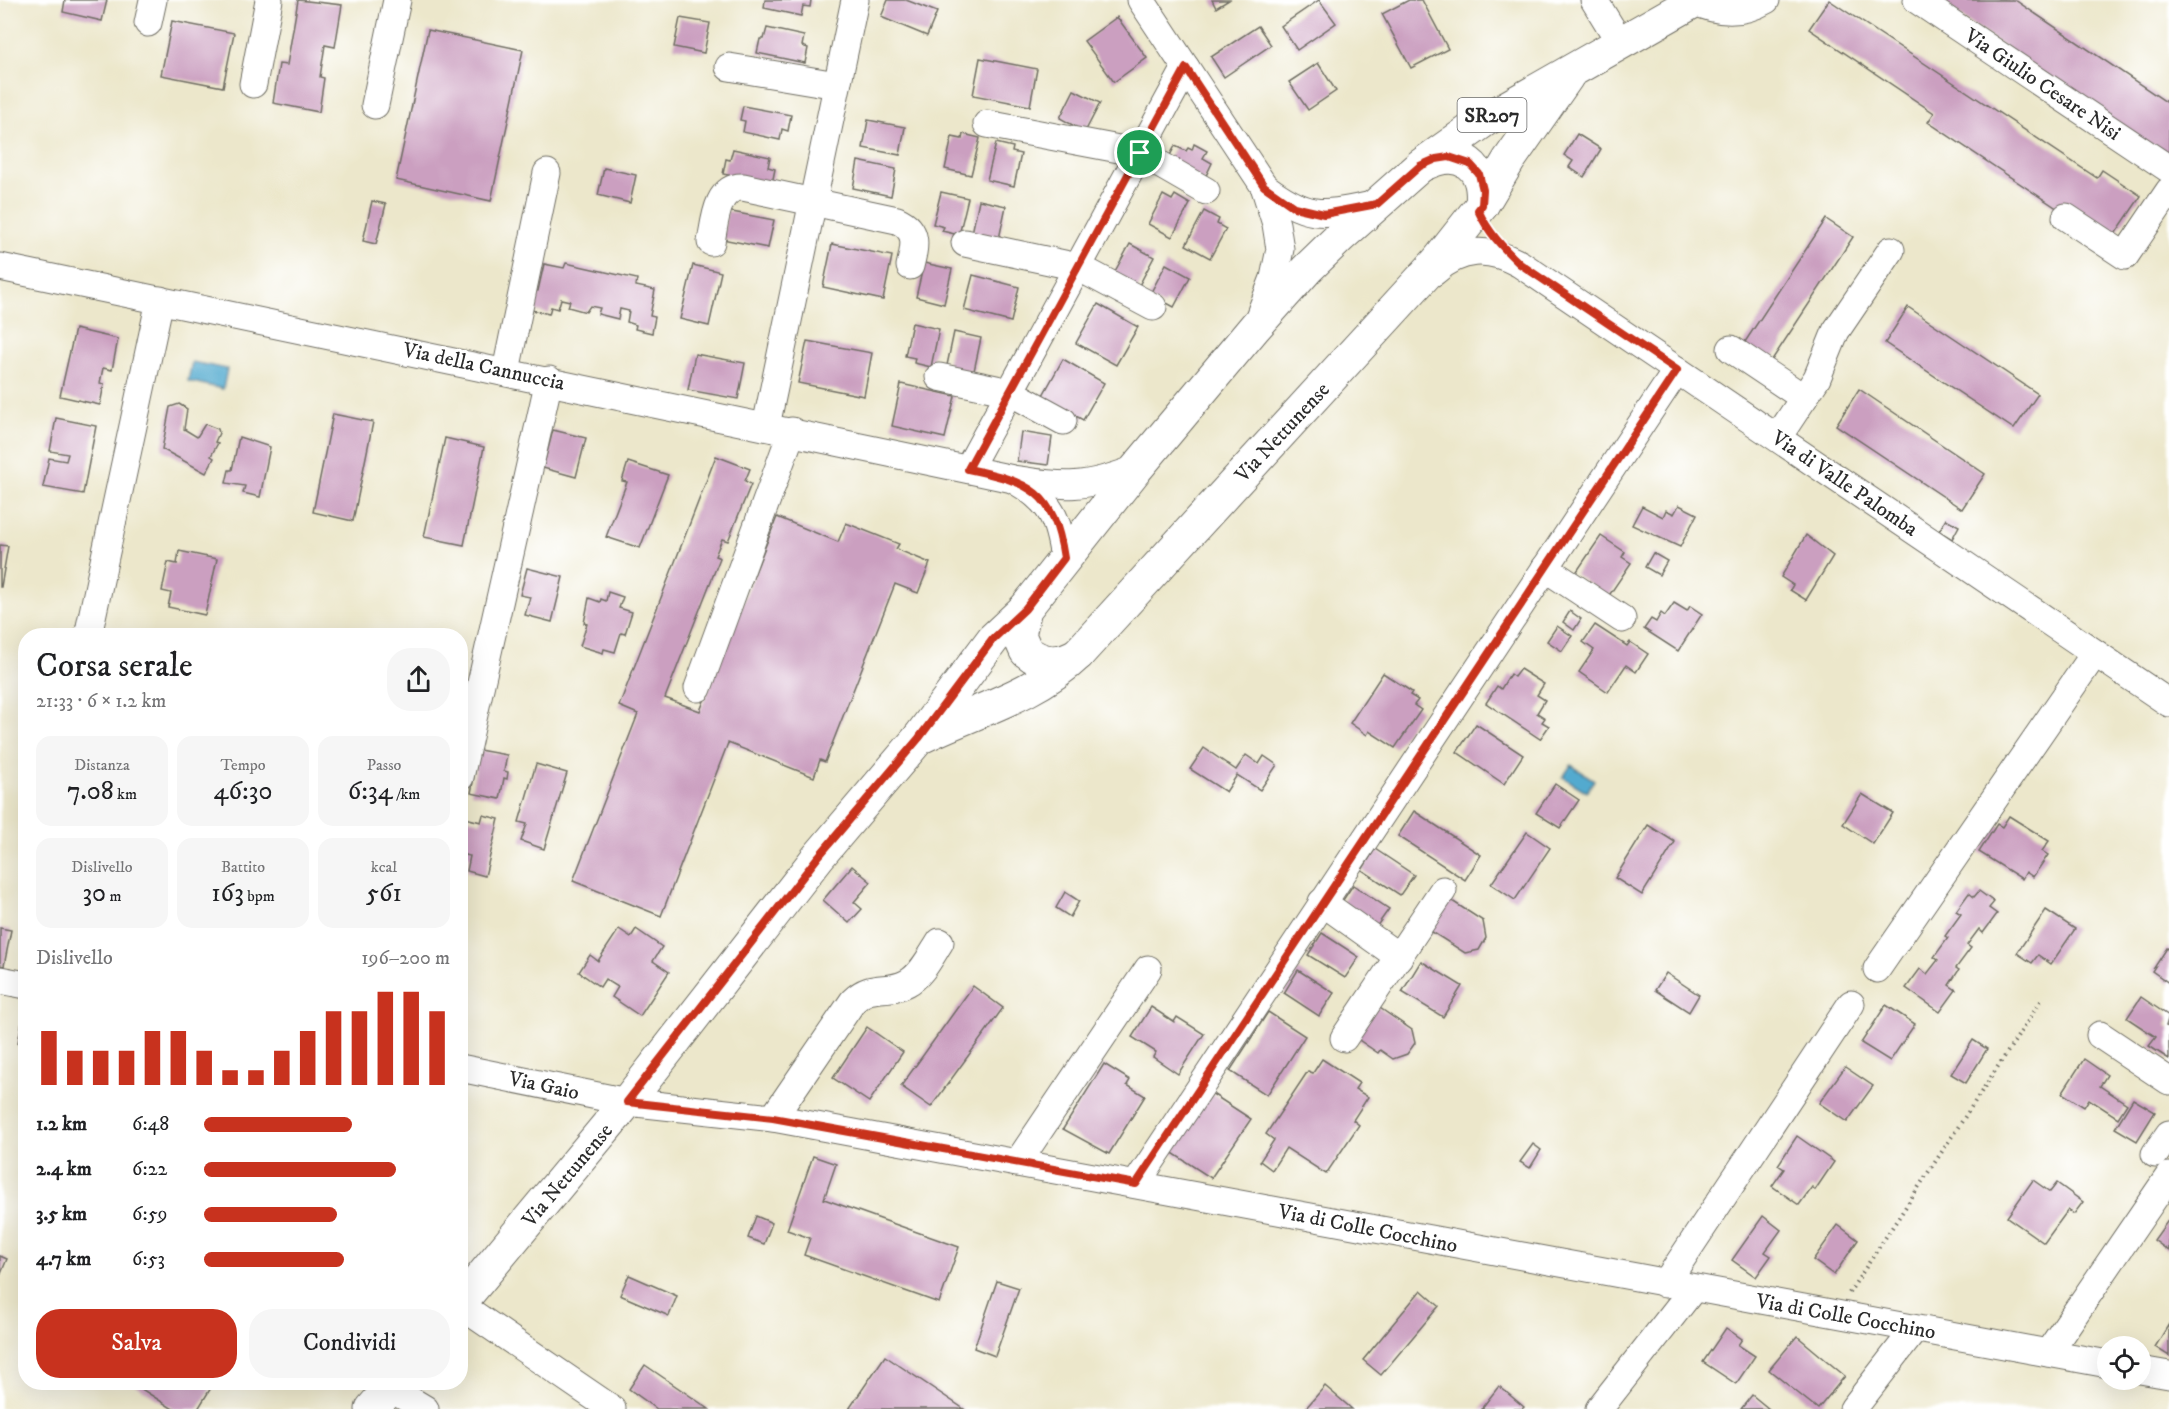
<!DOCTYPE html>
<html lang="it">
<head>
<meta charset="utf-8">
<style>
  body { margin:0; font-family:"IM FELL DW Pica",serif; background:#f6f6f6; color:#202124; height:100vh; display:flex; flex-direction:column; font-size:22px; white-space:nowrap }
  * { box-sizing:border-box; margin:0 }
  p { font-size:20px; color:#757577 }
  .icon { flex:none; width:33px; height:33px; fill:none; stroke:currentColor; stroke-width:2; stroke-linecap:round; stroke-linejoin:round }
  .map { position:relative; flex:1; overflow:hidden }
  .panel { position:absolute; left:18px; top:628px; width:450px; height:762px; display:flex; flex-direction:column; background:#fff; border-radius:24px; box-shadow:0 6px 24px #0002 }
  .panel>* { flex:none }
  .buttons { position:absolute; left:2097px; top:1336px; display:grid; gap:12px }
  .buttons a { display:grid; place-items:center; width:54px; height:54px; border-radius:50%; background:#fff; box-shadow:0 6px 24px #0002; font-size:30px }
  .pin { position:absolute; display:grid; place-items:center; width:51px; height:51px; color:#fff; margin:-26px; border:3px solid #fff; border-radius:50%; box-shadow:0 2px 6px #0007 }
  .round { display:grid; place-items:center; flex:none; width:63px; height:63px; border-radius:24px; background:#f6f6f6 }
  .overview { display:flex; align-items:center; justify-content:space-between; height:102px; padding:0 18px }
  h1 { font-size:33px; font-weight:600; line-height:45px }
  .figures { display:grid; grid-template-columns:repeat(3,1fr); gap:9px; height:102px; padding:6px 18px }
  .figures div { display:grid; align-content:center; border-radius:15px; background:#f6f6f6; text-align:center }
  .figures b { font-size:26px; font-weight:600 }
  .figures small { font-size:16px; font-weight:400 }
  .figures p { font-size:16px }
  .chart { height:168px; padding:12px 18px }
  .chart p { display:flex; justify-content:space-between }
  .chart svg { width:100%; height:108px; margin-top:6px; stroke:#c8321e; stroke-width:6 }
  .cta { display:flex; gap:12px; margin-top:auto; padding:12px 18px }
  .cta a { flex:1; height:69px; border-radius:24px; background:#c8321e; color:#fff; font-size:24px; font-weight:600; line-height:69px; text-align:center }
  .cta a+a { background:#f6f6f6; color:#202124 }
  ul { padding:0 18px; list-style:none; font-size:20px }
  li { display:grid; grid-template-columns:96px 72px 1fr; align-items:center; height:45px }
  li i { height:15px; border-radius:8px; background:#c8321e }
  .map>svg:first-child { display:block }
  .water { fill:#52aacf; stroke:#3e6a7d; stroke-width:1.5 }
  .building { fill:#cb9fc0 }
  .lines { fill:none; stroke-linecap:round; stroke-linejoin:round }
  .minor-casing { stroke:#6f6d63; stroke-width:29 }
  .major-casing { stroke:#6f6d63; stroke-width:35 }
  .path { stroke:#6f6d63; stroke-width:4; stroke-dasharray:1.5 4.5; stroke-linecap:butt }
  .minor { stroke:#fff; stroke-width:27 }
  .major { stroke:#fff; stroke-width:33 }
  .route-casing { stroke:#fff; stroke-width:12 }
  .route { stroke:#c8321e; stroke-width:8 }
  .labels { text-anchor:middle; stroke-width:6; stroke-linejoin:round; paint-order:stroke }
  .shield { fill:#fff; stroke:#6b6b6b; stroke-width:1.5 }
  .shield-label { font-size:20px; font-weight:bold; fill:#2b2b2b }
  .street-label { font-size:21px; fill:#2b2b2b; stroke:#fff }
</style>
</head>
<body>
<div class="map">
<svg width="2169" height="1409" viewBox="0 0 2169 1409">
  <rect width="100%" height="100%" fill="#fff"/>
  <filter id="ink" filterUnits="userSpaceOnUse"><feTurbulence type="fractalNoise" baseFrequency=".0167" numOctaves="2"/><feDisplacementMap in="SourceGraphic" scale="12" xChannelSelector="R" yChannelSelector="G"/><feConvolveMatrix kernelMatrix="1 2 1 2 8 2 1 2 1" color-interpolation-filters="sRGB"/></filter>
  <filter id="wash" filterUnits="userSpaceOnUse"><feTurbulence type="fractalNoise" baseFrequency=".008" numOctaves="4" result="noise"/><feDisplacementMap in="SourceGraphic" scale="24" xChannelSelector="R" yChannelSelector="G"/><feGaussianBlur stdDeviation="1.35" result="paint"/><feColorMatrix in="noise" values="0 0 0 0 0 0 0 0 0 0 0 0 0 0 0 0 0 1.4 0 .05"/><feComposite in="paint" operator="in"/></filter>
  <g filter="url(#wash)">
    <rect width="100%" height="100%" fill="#ece7cb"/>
    <!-- water -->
    <g class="water">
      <path d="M192 362 227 369 223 389 188 381Z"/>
      <path d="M1571 765 1594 780 1587 792 1563 777Z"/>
    </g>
    <g id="blocks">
      <!-- building -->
      <g class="building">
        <path d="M65 0H107L102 21 63 12Z"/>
        <path d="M298 0 342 5 335 47 325 45 320 77 324 78 319 112 273 103 279 64 287 65Z"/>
        <path d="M765 0H811L810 7 803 6 801 16 764 8Z"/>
        <path d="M888 0H906L937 12 927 36 881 17Z"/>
        <path d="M1212 0H1229L1216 8Z"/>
        <path d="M1319 0 1336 23 1297 50 1281 26Z"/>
        <path d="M1409 0H1422L1448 49 1411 68 1382 14Z"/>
        <path d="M1829 0 2097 178 2102 170 2141 196 2109 243 1928 122 1934 113 1809 29Z"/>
        <path d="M1937 0H2015L2169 104V163Z"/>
        <path d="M1117 17 1147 58 1114 82 1084 41Z"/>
        <path d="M680 18 710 23 704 53 674 47Z"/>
        <path d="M172 21 234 33 223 87 161 75Z"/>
        <path d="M1258 26 1271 45 1224 77 1211 57Z"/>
        <path d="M767 28 804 36 802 46 808 48 805 63 757 53 760 39H764Z"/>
        <path d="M428 30 523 50 491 201 396 180Z"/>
        <path d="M980 58 1037 69 1030 106 973 95Z"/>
        <path d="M1318 63 1336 91 1308 110 1289 82Z"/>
        <path d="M1074 90 1100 103 1085 132 1060 118Z"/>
        <path d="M743 106 791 115 788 131 782 129 780 140 743 132 745 121 740 120Z"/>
        <path d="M868 120 905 127 900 155 863 148Z"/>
        <path d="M963 134 980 138 971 175 945 169 952 137 962 139Z"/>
        <path d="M1577 134 1601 149 1584 177 1569 167 1573 161 1564 155Z"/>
        <path d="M996 143 1013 147 1012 152 1021 154 1014 186 987 180Z"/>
        <path d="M1194 144 1207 151 1203 158 1212 163 1203 182 1166 163 1175 146 1186 151 1188 148 1192 150Z"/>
        <path d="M733 149 770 157 768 167 775 169 772 184 723 174 726 159 730 160Z"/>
        <path d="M858 161 896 169 891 196 853 188Z"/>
        <path d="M604 168 636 175 630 203 598 195Z"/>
        <path d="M941 192 968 198 959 235 942 231 944 227 933 224Z"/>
        <path d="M1163 195 1172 200 1175 195 1190 204 1172 237 1148 224Z"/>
        <path d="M979 200 1006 206 999 239 971 238Z"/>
        <path d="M372 201 386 204 376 244 363 241Z"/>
        <path d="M727 211 774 220 768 248 722 239Z"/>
        <path d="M1204 211 1219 219 1217 224 1226 229 1210 258 1186 245Z"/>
        <path d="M1826 219 1853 237 1766 369 1739 351Z"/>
        <path d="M832 244 892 256 883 300 823 287Z"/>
        <path d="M1130 244 1154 257 1136 291 1114 273Z"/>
        <path d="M566 263 637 279 636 286 655 290 650 316 655 317 652 333 635 329 636 325 627 322 629 311 620 309 618 319 598 314 600 308 590 306 586 312 568 307 570 301 561 299 558 309 551 307 549 314 528 309 532 290 538 291 544 264 564 268Z"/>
        <path d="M924 263 952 269 944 304 916 297Z"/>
        <path d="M1166 264 1190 277 1174 307 1165 302 1163 306 1148 298Z"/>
        <path d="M693 265 721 272 709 326 680 319Z"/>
        <path d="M973 275 1019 287 1011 322 964 310Z"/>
        <path d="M1098 304 1138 327 1116 365 1076 343Z"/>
        <path d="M1908 307 2038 394 2014 429 1885 343Z"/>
        <path d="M912 323 939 329 931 367 914 363 915 358 905 356Z"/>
        <path d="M75 329 118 339 112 370 103 368 100 383 104 384 100 405 60 396Z"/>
        <path d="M954 332 981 338 974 371 946 370Z"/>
        <path d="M807 341 872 353 864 396 798 383Z"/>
        <path d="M695 354 745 363 738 399 688 390Z"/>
        <path d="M1063 359 1104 383 1083 420 1042 397Z"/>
        <path d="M901 384 955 396 945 438 892 426Z"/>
        <path d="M1859 389 1985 474 1962 509 1836 425Z"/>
        <path d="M179 404 187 409 184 429 197 437 205 424 218 429 219 433 215 442 218 443 211 456 214 458 206 473 162 449 170 407Z"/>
        <path d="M333 414 373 422 353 521 313 512Z"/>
        <path d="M56 418 96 426 83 494 43 487 49 458 66 461 68 454 50 451Z"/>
        <path d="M553 430 586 438 576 477 543 468Z"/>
        <path d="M1021 432 1052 437 1048 465 1017 461Z"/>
        <path d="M239 437 270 447 260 497 243 493 245 486 226 483 229 470H232Z"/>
        <path d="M445 438 484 447 464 545 424 537Z"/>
        <path d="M716 456 750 469 745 481 751 484 728 541 722 539 715 556 720 558 665 698 700 711 777 517 838 542 846 523 899 544 896 549 930 563 918 593 895 584 825 762 820 760 814 777 728 743 661 916 573 881 638 714 619 706Z"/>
        <path d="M628 462 668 475 640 548 606 537 627 482 622 481Z"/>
        <path d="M1679 505 1697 514 1680 547 1632 525 1642 506 1663 517 1666 510 1674 514Z"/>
        <path d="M1946 519 1959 526 1952 539 1939 531Z"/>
        <path d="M1806 535 1833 556 1806 600 1790 590 1793 585 1781 577Z"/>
        <path d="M1601 536 1625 552 1622 557 1631 563 1608 597 1575 574Z"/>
        <path d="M0 545 8 546 1 587H0Z"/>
        <path d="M179 551 217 559 205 615 168 607 171 593 162 591 168 562 177 564Z"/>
        <path d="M1653 553 1667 561 1659 575 1645 567Z"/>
        <path d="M527 568 563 577 552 622 525 615 530 597 520 595Z"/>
        <path d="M608 592 623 597 619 608 632 612 625 634 621 633 615 652 604 649 603 653 580 646 587 624 584 623 589 598 600 602 601 599 606 601Z"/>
        <path d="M1674 603 1687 611 1690 606 1702 614 1678 651 1644 629 1651 619 1656 622 1661 613 1665 616Z"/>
        <path d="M1570 611 1581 619 1574 630 1563 622Z"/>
        <path d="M1595 625 1627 646 1630 642 1648 654 1636 672 1626 665 1608 692 1579 672 1594 650 1583 642Z"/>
        <path d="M1557 626 1572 636 1562 651 1547 641Z"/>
        <path d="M1520 669 1544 684 1537 695 1545 700 1537 713 1545 718 1542 722 1549 726 1540 739 1486 703 1497 686 1501 689 1510 674 1514 677Z"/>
        <path d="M1383 673 1412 692 1410 695 1418 700 1414 705 1421 710 1395 748 1369 731 1367 735 1350 723Z"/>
        <path d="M1476 724 1523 755 1504 784 1457 752Z"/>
        <path d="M1204 748 1236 770 1246 755 1259 764 1264 756 1277 765 1260 790 1237 775 1226 792 1190 769Z"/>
        <path d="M479 750 507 755 504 771 508 772 507 779 504 778 500 799 471 793Z"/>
        <path d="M536 764 567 773 544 849 521 841 527 824 519 822Z"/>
        <path d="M1555 784 1579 800 1560 828 1536 813Z"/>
        <path d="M1862 794 1893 813 1873 844 1843 824Z"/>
        <path d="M1414 811 1481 855 1465 880 1398 836Z"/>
        <path d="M483 815 499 819 485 876 467 871 470 856 460 854V837L465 818 481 822Z"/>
        <path d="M2009 816 2049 841 2042 851 2048 855 2033 877 2026 872 2022 879 1979 852 1997 824 2002 827Z"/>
        <path d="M1648 825 1675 842 1642 895 1615 878Z"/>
        <path d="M1527 832 1550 848 1515 900 1491 884Z"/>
        <path d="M1375 849 1414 875 1400 895 1362 870Z"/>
        <path d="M852 866 871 882 854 902 862 909 849 923 823 900Z"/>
        <path d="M1353 885 1389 909 1374 930 1339 906Z"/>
        <path d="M1979 891 1994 902 1989 908 1997 914 1983 933 1979 929 1967 945 1971 948 1956 968 1959 970 1949 985 1956 990 1940 1012 1906 988 1920 969 1927 974 1938 960 1934 957 1948 938 1945 936 1961 914 1956 911 1969 893 1974 897Z"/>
        <path d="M1065 892 1079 901 1070 917 1056 908Z"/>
        <path d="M1449 899 1483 921 1486 938 1479 950 1465 953 1429 930Z"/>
        <path d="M2046 910 2075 929 2051 964 2038 955 2032 963 2017 953Z"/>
        <path d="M0 928 11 930 4 966 0 965Z"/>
        <path d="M619 929 631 937 636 929 662 947 653 961 669 972 640 1016 612 997 618 987 605 979 600 987 579 972 590 955 598 961Z"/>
        <path d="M1322 933 1359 957 1345 978 1308 955Z"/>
        <path d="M2167 948 2169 949V983L2152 971Z"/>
        <path d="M1421 961 1462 986 1443 1017 1402 992Z"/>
        <path d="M1298 970 1334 993 1319 1016 1284 993Z"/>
        <path d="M1666 973 1699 995 1689 1012 1655 990Z"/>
        <path d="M973 986 1003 1008 931 1107 901 1086Z"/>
        <path d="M2141 997 2169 1016 2166 1026 2169 1027V1059L2149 1046 2156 1037 2127 1018Z"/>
        <path d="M1886 1005 1915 1024 1890 1061 1861 1043Z"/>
        <path d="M1377 1006 1412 1030 1415 1043 1407 1054 1393 1059 1380 1050 1378 1053 1356 1038Z"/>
        <path d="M1151 1007 1174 1022 1177 1017 1204 1034 1178 1074 1153 1057 1156 1052 1132 1037Z"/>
        <path d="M24 1011H26V1044L18 1043Z"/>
        <path d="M1268 1012 1305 1036 1267 1095 1230 1071Z"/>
        <path d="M867 1027 903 1052 869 1102 833 1078Z"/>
        <path d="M1973 1040 1987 1049 1966 1083 1951 1074Z"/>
        <path d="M1322 1059 1359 1083 1355 1089 1368 1097 1353 1120 1359 1125 1326 1174 1286 1148 1272 1170 1260 1161 1274 1140 1266 1134 1308 1071 1313 1073Z"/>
        <path d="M2084 1059 2107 1075 2100 1086 2127 1104 2118 1118 2089 1099 2084 1107 2062 1093Z"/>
        <path d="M1104 1064 1130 1080 1127 1085 1145 1096 1109 1154 1063 1129Z"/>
        <path d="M1845 1067 1873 1086 1847 1122 1819 1103Z"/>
        <path d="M1211 1093 1251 1119 1211 1178 1171 1152Z"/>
        <path d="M2133 1099 2155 1112 2137 1141 2115 1128Z"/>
        <path d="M1797 1136 1834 1162 1815 1190 1812 1187 1799 1205 1772 1186 1784 1169 1778 1165Z"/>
        <path d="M1533 1144 1541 1150 1530 1168 1520 1162Z"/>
        <path d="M813 1156 836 1164 824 1199 959 1247 939 1303 804 1255 810 1238 787 1230Z"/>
        <path d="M2033 1180 2050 1192 2057 1183 2083 1202 2074 1214 2068 1210 2044 1243 2007 1217Z"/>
        <path d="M756 1216 772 1223 764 1244 748 1238Z"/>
        <path d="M1763 1216 1781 1230 1765 1252 1771 1256 1756 1277 1732 1260Z"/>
        <path d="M2169 1219V1251L2154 1240Z"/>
        <path d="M1838 1225 1858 1240 1834 1275 1813 1260Z"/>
        <path d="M0 1256 7 1259 0 1276Z"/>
        <path d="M629 1275 677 1296 669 1316 620 1295Z"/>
        <path d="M997 1281 1019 1288 995 1356 974 1348Z"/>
        <path d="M1421 1290 1439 1306 1381 1375 1363 1360Z"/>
        <path d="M2169 1324V1356L2155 1347Z"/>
        <path d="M1726 1328 1742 1339 1738 1345 1755 1356 1736 1384 1703 1362Z"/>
        <path d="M1797 1336 1845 1376 1818 1409 1769 1370Z"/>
        <path d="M885 1356 964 1409H849Z"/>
        <path d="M645 1365 709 1409H657L629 1389Z"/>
        <path d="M132 1383H214L198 1409H173Z"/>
        <path d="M1325 1386 1352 1409H1305Z"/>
        <path d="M1499 1386 1524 1407 1522 1409H1481Z"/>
        <path d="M1752 1395 1769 1409H1741Z"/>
      </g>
    </g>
  </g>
  <g filter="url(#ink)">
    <use href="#blocks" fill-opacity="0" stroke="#6f6d63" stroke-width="1.5"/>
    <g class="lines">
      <!-- minor casing -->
      <g class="minor-casing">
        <g id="minor">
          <path d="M1141 0 1264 186 1276 224 1280 249 1274 278 1259 317"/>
          <path d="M1594 0 1621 44"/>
          <path d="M1917 0 2169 169"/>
          <path d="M1694 1C1718 13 1742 14 1766 0"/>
          <path d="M148 23 153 0"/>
          <path d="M729 67 837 85"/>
          <path d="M253 84 269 0"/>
          <path d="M375 105 397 0"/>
          <path d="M987 124 1140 153 1206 191"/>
          <path d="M1264 186C1310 221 1323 215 1377 204"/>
          <path d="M2066 217 2125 256 2169 191"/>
          <path d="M711 242C715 222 716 186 743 187L897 220C919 230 915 246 910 266"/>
          <path d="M965 243 1078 267 1153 307"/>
          <path d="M0 267 1013 479C1067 487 1083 489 1136 469"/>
          <path d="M1434 272C1461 247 1489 247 1520 264L2169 703"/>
          <path d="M1731 349 1804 398"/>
          <path d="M506 371 547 173"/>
          <path d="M939 377 1010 392 1063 421"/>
          <path d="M766 426 855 0"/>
          <path d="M1778 437 1817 378 1836 331 1891 250"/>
          <path d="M968 469 1186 68"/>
          <path d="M1016 481C1052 502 1058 519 1064 558"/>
          <path d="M1545 568 1622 619"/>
          <path d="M88 636 160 300"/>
          <path d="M698 688 792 431"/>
          <path d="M460 777 549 380"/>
          <path d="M1322 902 1399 957"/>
          <path d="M1877 969 2095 653"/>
          <path d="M0 980 26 985"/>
          <path d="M2100 1035 2169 1081"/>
          <path d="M1344 1038 1443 890"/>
          <path d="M460 1068 627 1102 773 1118 2108 1364"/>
          <path d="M773 1118 853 1001C872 982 887 994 907 983 921 976 931 956 940 942"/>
          <path d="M2155 1154 2169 1134"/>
          <path d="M1018 1162 1148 969"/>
          <path d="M1136 1184 1677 370"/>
          <path d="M1665 1284 1851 1004"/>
          <path d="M460 1305 612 1409"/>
          <path d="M2048 1353 2169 1176"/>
          <path d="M2140 1370 2169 1375"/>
          <path d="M390 1388 425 1409"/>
          <path d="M1599 1409 1693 1289"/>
          <path d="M1853 1409 1915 1329"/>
        </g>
      </g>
      <!-- major casing -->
      <g class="major-casing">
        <g id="major">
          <path d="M1424 164C1461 146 1486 166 1482 205"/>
          <path d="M1078 654C1060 665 1042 665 1026 651L1019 635 1025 609 1136 469 1255 327 1307 269 1340 237 1420 166 1485 120 1696 0"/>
          <path d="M919 738C973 711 1033 697 1078 654L1437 262 1482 205 1509 160 1567 77"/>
          <path d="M460 1303 627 1102 818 857 919 738 993 639 1025 609"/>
          <path d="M372 1409 394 1383"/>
        </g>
      </g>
      <!-- path -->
      <path class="path" d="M1849 1293 2043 998"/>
      <!-- minor -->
      <use href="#minor" class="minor"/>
      <!-- major -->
      <use href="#major" class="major"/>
    </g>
  </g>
  <g class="lines" filter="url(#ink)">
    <!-- route casing -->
    <g class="route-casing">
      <path id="route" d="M1186 68 1264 186 1294 207 1324 214 1377 204 1420 166 1436 159 1449 157 1470 164 1479 174 1483 190 1482 205 1478 210C1488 232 1502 247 1520 264L1677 370 1136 1184 773 1118 627 1102 818 857 919 738 993 639 1025 609 1064 558C1054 491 1030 482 968 469Z"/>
    </g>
    <!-- route -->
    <use href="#route" class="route"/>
  </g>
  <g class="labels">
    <!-- shield labels -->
    <rect class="shield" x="1457.5" y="98" width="69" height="34" rx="4.5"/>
    <g class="shield-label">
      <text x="1492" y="122">SR207</text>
    </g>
    <!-- street labels -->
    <g class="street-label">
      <text transform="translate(2043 84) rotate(34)" y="7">Via Giulio Cesare Nisi</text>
      <text transform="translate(484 366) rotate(12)" y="7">Via della Cannuccia</text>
      <text transform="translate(1282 432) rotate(-47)" y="7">Via Nettunense</text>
      <text transform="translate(1845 483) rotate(34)" y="7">Via di Valle Palomba</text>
      <text transform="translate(544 1085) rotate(12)" y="7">Via Gaio</text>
      <text transform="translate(567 1175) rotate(-50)" y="7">Via Nettunense</text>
      <text transform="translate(1368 1228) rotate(11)" y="7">Via di Colle Cocchino</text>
      <text transform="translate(1846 1316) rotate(10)" y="7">Via di Colle Cocchino</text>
    </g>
  </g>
</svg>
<div class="buttons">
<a><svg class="icon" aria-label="locate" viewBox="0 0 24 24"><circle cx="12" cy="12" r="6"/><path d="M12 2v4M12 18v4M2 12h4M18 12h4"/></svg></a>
</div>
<div class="pin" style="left:1140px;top:153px;background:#1e9e55"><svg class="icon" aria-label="arrive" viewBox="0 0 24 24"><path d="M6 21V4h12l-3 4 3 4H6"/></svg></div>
<section class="panel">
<div class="overview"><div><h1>Corsa serale</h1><p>21:33 · 6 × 1.2 km</p></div><a class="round"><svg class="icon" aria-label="share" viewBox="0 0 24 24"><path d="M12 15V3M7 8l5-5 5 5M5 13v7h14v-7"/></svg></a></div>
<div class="figures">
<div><p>Distanza</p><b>7.08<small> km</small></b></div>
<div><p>Tempo</p><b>46:30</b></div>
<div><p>Passo</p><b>6:34<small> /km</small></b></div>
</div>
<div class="figures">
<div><p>Dislivello</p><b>30<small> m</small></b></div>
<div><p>Battito</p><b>163<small> bpm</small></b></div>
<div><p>kcal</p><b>561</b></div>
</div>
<div class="chart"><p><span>Dislivello</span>196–200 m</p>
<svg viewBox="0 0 160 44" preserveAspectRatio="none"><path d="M5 44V22M15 44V30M25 44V30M35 44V30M45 44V22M55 44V22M65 44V30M75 44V38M85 44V38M95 44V30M105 44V22M115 44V14M125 44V14M135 44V6M145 44V6M155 44V14"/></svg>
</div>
<ul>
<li><b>1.2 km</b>6:48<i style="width:60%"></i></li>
<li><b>2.4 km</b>6:22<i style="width:78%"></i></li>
<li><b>3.5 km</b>6:59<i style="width:54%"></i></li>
<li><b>4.7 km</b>6:53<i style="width:57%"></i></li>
</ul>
<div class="cta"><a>Salva</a><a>Condividi</a></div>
</section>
</div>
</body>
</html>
